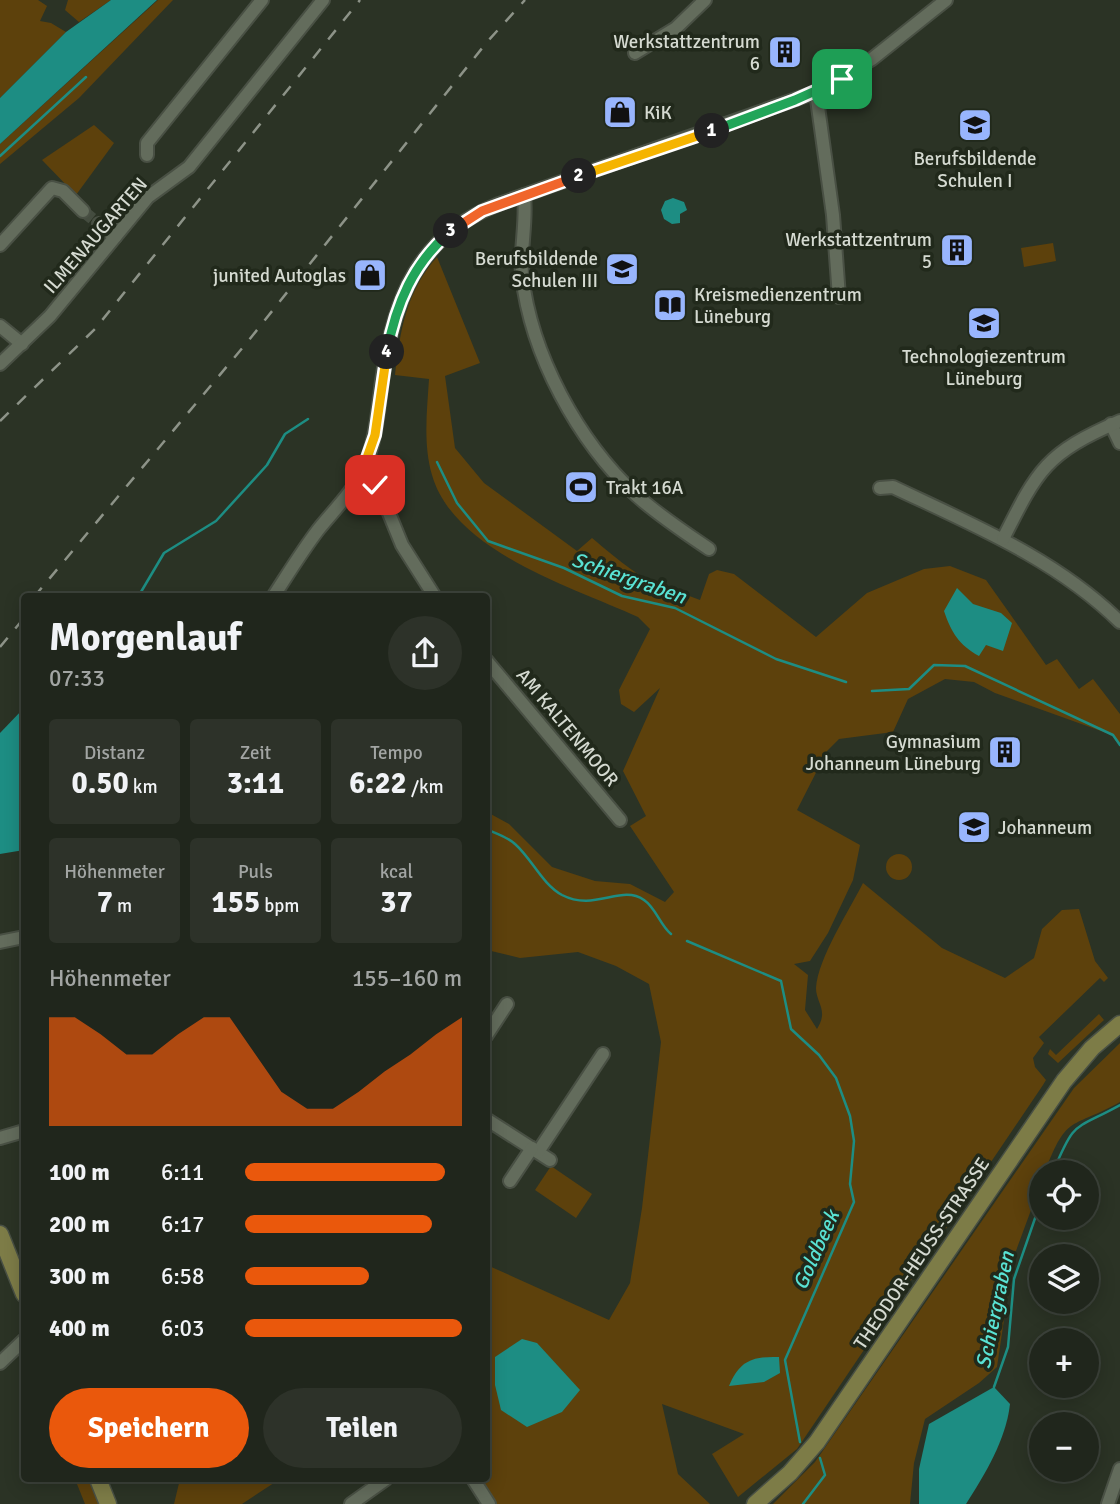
<!DOCTYPE html>
<html lang="de">
<head>
<meta charset="utf-8">
<style>
  body { margin:0; font-family:Signika,sans-serif; background:#2d3229; color:#f1f3f6; height:100vh; display:flex; flex-direction:column; font-size:26px; white-space:nowrap }
  * { box-sizing:border-box; margin:0 }
  p { font-size:23px; color:#a2a5a3 }
  .icon { flex:none; width:38px; height:38px; fill:none; stroke:currentColor; stroke-width:2; stroke-linecap:round; stroke-linejoin:round }
  .map { position:relative; flex:1; overflow:hidden }
  .panel { position:absolute; left:21px; top:593px; width:469px; height:889px; display:flex; flex-direction:column; background:#20261c; border-radius:7px; box-shadow:0 4px 18px #0003,0 0 0 2px #3d433b }
  .panel>* { flex:none }
  .tools { position:absolute; left:1029px; top:1160px; display:grid; gap:14px }
  .tools a { display:grid; place-items:center; width:70px; height:70px; border-radius:50%; background:#20261c; box-shadow:0 4px 18px #0003,0 0 0 2px #3d433b; font-size:35px }
  .pin { position:absolute; display:grid; place-items:center; width:60px; height:60px; color:#fff; margin:-30px; border-radius:14px; box-shadow:0 4px 10px #0006 }
  .km { position:absolute; width:35px; height:35px; margin:-18px; border-radius:50%; background:#222; color:#fff; font-size:19px; line-height:35px; text-align:center }
  .round { display:grid; place-items:center; flex:none; width:74px; height:74px; border-radius:37px; background:#2d3229 }
  .overview { display:flex; align-items:center; justify-content:space-between; height:119px; padding:0 28px }
  h1 { font-size:38px; font-weight:700; line-height:52px }
  .metrics { display:grid; grid-template-columns:repeat(3,1fr); gap:10px; height:119px; padding:7px 28px }
  .metrics div { display:grid; align-content:center; border-radius:7px; background:#2d3229; text-align:center }
  .metrics b { font-size:30px; font-weight:700 }
  .metrics small { font-size:19px; font-weight:400 }
  .metrics p { font-size:19px }
  .chart { height:196px; padding:14px 28px }
  .chart p { display:flex; justify-content:space-between }
  .chart svg { width:100%; height:126px; margin-top:7px; fill:#ea580c; opacity:.7 }
  .button { display:flex; gap:14px; margin-top:auto; padding:14px 28px }
  .button a { flex:1; height:80px; border-radius:42px; background:#ea580c; color:#fff; font-size:28px; font-weight:700; line-height:80px; text-align:center }
  .button a+a { background:#2d3229; color:#f1f3f6 }
  ul { padding:0 28px; list-style:none; font-size:23px }
  li { display:grid; grid-template-columns:112px 84px 1fr; align-items:center; height:52px }
  li i { height:18px; border-radius:9px; background:#ea580c }
  .map>svg:first-child { display:block }
  .green { fill:#5d410c }
  .water { fill:#1d8d83 }
  .lines { fill:none; stroke-linecap:round; stroke-linejoin:round }
  .stream { stroke:#1d8d83; stroke-width:2.5 }
  .minor-tunnel { stroke:#444c3f; stroke-width:12; stroke-dasharray:12 6; stroke-linecap:butt }
  .minor-casing { stroke:#495044; stroke-width:16 }
  .major-casing { stroke:#495044; stroke-width:19 }
  .minor { stroke:#636c5c; stroke-width:12 }
  .major { stroke:#7d7c47; stroke-width:16 }
  .rail { stroke:#8d9388; stroke-width:2.5; stroke-dasharray:12 12; stroke-linecap:butt }
  .split-1-casing { stroke:#fff; stroke-width:14 }
  .split-2-casing { stroke:#fff; stroke-width:14 }
  .split-3-casing { stroke:#fff; stroke-width:14 }
  .split-4-casing { stroke:#fff; stroke-width:14 }
  .split-5-casing { stroke:#fff; stroke-width:14 }
  .split-1 { stroke:#22a559; stroke-width:9 }
  .split-2 { stroke:#f5b400; stroke-width:9 }
  .split-3 { stroke:#f0652b; stroke-width:9 }
  .split-4 { stroke:#22a559; stroke-width:9 }
  .split-5 { stroke:#f5b400; stroke-width:9 }
  .labels { text-anchor:middle; stroke-width:7; stroke-linejoin:round; paint-order:stroke }
  .poi-label { font-size:19px; fill:#d5dad1; stroke:#21291b; text-anchor:end }
  .street-label { font-size:19px; fill:#d5dad1; stroke:#21291b }
  .water-label { font-size:21px; font-style:italic; fill:#59e2d4; stroke:#21291b }
</style>
</head>
<body>
<div class="map">
<svg width="1120" height="1504" viewBox="0 0 1120 1504">
  <rect width="100%" height="100%" fill="#2b3325"/>
  <!-- green -->
  <g class="green">
    <path d="M0 0H38L47 6 40 21 51 23 66 32 0 98Z"/>
    <path d="M68 0H111L79 22 65 10Z"/>
    <path d="M158 0H173L79 98 0 164V144Z"/>
    <path d="M94 125 114 143 76 195 42 160Z"/>
    <path d="M1053 243 1056 261 1024 267 1021 248Z"/>
    <path d="M437 257 480 363 445 376 455 448 484 483 577 551 592 538C618 560 644 582 677 594L683 591 684 594 700 600 709 574 717 570 734 574 816 637 867 593 924 569 950 566 986 580 1046 665 1057 659 1079 689 1093 679 1120 714V746L1112 735 995 693 974 682 945 679 908 699 893 732 839 739 827 751 797 810 860 845 853 880 828 933 810 961 794 964 808 975 805 1010 817 1029C829 1010 816 1003 816 988 818 958 849 911 863 883L942 948 1005 978 1034 958 1042 929 1062 910 1079 909 1095 961 1108 978 1104 982 1100 978 1039 1037 1044 1043 1033 1058 1035 1067 1046 1080 1043 1085 797 1449 738 1497 712 1454 744 1434 662 1404 678 1474 710 1504H490L470 1479H486L487 1265 609 1320 630 1283 642 1208 661 1042 649 984 616 966 578 952 520 958 487 950V812L509 824 552 867 595 881 630 884 665 902 674 892 630 826 646 816 623 771 660 688 634 712 621 704 619 690 650 629 638 617C573 587 454 552 432 475 423 444 427 411 429 379L395 375C400 331 406 292 437 257Z"/>
    <circle cx="899" cy="867" r="13"/>
    <path d="M1099 1014 1104 1020 1058 1063 1048 1054 1050 1049 1056 1055Z"/>
    <path d="M1120 1043V1102C1072 1129 1067 1113 1045 1172H1041V1183L1013 1259 997 1367 979 1383 925 1419 914 1463 910 1504H773L815 1462 1074 1088Z"/>
    <path d="M551 1166 592 1194 576 1218 535 1190Z"/>
    <path d="M75 1479H89L99 1504H85Z"/>
    <path d="M180 1479H280L242 1504H174Z"/>
  </g>
  <!-- water -->
  <g class="water">
    <path d="M111 0H157L0 144V98L66 32Z"/>
    <path d="M673 198 684 202 687 210 680 214V223L672 224 664 219 661 210 665 201Z"/>
    <path d="M957 588 973 604 1001 613 1012 623 1003 651 986 645 979 656C959 645 951 632 944 611Z"/>
    <path d="M24 708V850L0 854V733Z"/>
    <path d="M522 1339 537 1343 580 1390 562 1412 527 1427 501 1410 495 1385V1357Z"/>
    <path d="M779 1357 780 1373 764 1382 729 1386C739 1361 753 1356 779 1357Z"/>
    <path d="M994 1387 1010 1404C1006 1440 985 1474 966 1504H919V1469L929 1424Z"/>
  </g>
  <g class="lines">
    <!-- stream -->
    <g class="stream">
      <path d="M0 156 86 77"/>
      <path d="M437 462 457 503 488 541 564 568 622 596 675 608 776 659 846 682"/>
      <path d="M138 597 164 553 216 521 267 465 285 434 308 419"/>
      <path d="M872 691 909 689 934 665 965 666 1113 735 1120 745"/>
      <path d="M486 829C495 833 508 837 515 844 532 859 542 884 562 895 595 912 621 884 644 900 656 908 660 925 671 934"/>
      <path d="M687 941 781 981 791 1029 819 1055 836 1078 850 1116 854 1141 850 1184 854 1202 785 1360 800 1442"/>
      <path d="M1053 1172C1075 1119 1073 1131 1120 1105"/>
      <path d="M994 1387 1008 1347 1014 1279 1041 1201"/>
      <path d="M803 1504 825 1475 820 1458"/>
    </g>
    <!-- minor-tunnel -->
    <path class="minor-tunnel" d="M83 211 99 224"/>
    <!-- minor casing -->
    <g class="minor-casing">
      <g id="minor">
        <path d="M635 53 676 28 705 0"/>
        <path d="M816 92 833 215 839 297"/>
        <path d="M147 155V143L262 0"/>
        <path d="M524 195C527 221 520 249 522 275 531 355 578 441 636 495 658 515 684 532 709 549"/>
        <path d="M99 224 115 237"/>
        <path d="M0 245 52 188 63 191 83 211"/>
        <path d="M0 326 22 344"/>
        <path d="M0 364 50 316 148 197 189 167 323 0"/>
        <path d="M1111 424 1120 443"/>
        <path d="M362 472 382 496 402 545 435 597"/>
        <path d="M880 488 893 487C973 525 1056 559 1120 622"/>
        <path d="M1003 539C1038 469 1046 453 1120 421"/>
        <path d="M273 597C288 574 302 551 318 530 333 511 353 492 363 470 376 442 378 411 382 381 393 300 417 236 499 204L816 92 872 59 946 0"/>
        <path d="M486 660 620 820"/>
        <path d="M0 942 24 937"/>
        <path d="M486 1036 507 1004"/>
        <path d="M486 1119 550 1160"/>
        <path d="M0 1138 24 1131"/>
        <path d="M538 1152 603 1054"/>
        <path d="M510 1181 532 1148"/>
        <path d="M0 1363 24 1340"/>
        <path d="M473 1479 489 1504"/>
        <path d="M351 1504 386 1479"/>
        <path d="M1108 1504 1120 1469"/>
      </g>
    </g>
    <!-- major casing -->
    <g class="major-casing">
      <g id="major">
        <path d="M0 1234 24 1294"/>
        <path d="M98 1479 108 1504"/>
        <path d="M755 1504 790 1473 817 1442 1064 1081 1092 1048 1120 1024"/>
      </g>
    </g>
    <!-- minor -->
    <use href="#minor" class="minor"/>
    <!-- major -->
    <use href="#major" class="major"/>
    <!-- rail -->
    <g class="rail">
      <path d="M0 421 95 329 360 0"/>
      <path d="M34 597 249 340 487 42 525 0"/>
      <path d="M0 647 24 618"/>
    </g>
  </g>
  <g class="lines">
    <!-- split-1 casing -->
    <g class="split-1-casing">
      <path id="split-1" d="M712 131 795 100 842 79"/>
    </g>
    <!-- split-2 casing -->
    <g class="split-2-casing">
      <path id="split-2" d="M579 176 712 131"/>
    </g>
    <!-- split-3 casing -->
    <g class="split-3-casing">
      <path id="split-3" d="M451 231 482 211 579 176"/>
    </g>
    <!-- split-4 casing -->
    <g class="split-4-casing">
      <path id="split-4" d="M387 352C396 304 413 263 451 231"/>
    </g>
    <!-- split-5 casing -->
    <g class="split-5-casing">
      <path id="split-5" d="M375 485 362 472 375 435 387 352"/>
    </g>
    <!-- split-1 -->
    <use href="#split-1" class="split-1"/>
    <!-- split-2 -->
    <use href="#split-2" class="split-2"/>
    <!-- split-3 -->
    <use href="#split-3" class="split-3"/>
    <!-- split-4 -->
    <use href="#split-4" class="split-4"/>
    <!-- split-5 -->
    <use href="#split-5" class="split-5"/>
  </g>
  <!-- icons -->
  <defs>
    <g id="building-square" transform="scale(1.75)"><rect x="-9" y="-9" width="18" height="18" rx="4" fill="#98b5fd" stroke="#21291b"/><path d="M-4-6H4V6H1V3H-1V6H-4ZM-2.5-4.3h1.7v1.8h-1.7ZM.8-4.3h1.7v1.8H.8ZM-2.5-1h1.7V.8h-1.7ZM.8-1h1.7V.8H.8Z" fill="#111"/></g>
    <g id="shop-square" transform="scale(1.75)"><rect x="-9" y="-9" width="18" height="18" rx="4" fill="#98b5fd" stroke="#21291b"/><path d="M-5-2.5h2.3a2.7 3.5 0 0 1 5.4 0H5L5.5 6h-11ZM-1.5-2.5h3a1.5 2.3 0 0 0-3 0Z" fill="#111"/></g>
    <g id="school-square" transform="scale(1.75)"><rect x="-9" y="-9" width="18" height="18" rx="4" fill="#98b5fd" stroke="#21291b"/><path d="M0-5L7-2L0 1L-7-2ZM-4 1L0 2.5L4 1V4Q0 6-4 4Z" fill="#111"/></g>
    <g id="library-square" transform="scale(1.75)"><rect x="-9" y="-9" width="18" height="18" rx="4" fill="#98b5fd" stroke="#21291b"/><path d="M-6-4Q-3-5.5-.7-3.5V5Q-3 3-6 4ZM6-4Q3-5.5 .7-3.5V5Q3 3 6 4Z" fill="#111"/></g>
    <g id="stadium-square" transform="scale(1.75)"><rect x="-9" y="-9" width="18" height="18" rx="4" fill="#98b5fd" stroke="#21291b"/><path d="M0-5a6.5 5 0 1 0 0 10a6.5 5 0 1 0 0-10ZM-3.5-1.8h7v3.6h-7Z" fill="#111"/></g>
  </defs>
  <g fill-rule="evenodd">
    <use href="#building-square" x="785" y="52"/>
    <use href="#shop-square" x="620" y="112"/>
    <use href="#school-square" x="975" y="125"/>
    <use href="#building-square" x="957" y="250"/>
    <use href="#school-square" x="622" y="269"/>
    <use href="#shop-square" x="370" y="275"/>
    <use href="#library-square" x="670" y="305"/>
    <use href="#school-square" x="984" y="323"/>
    <use href="#stadium-square" x="581" y="487"/>
    <use href="#building-square" x="1005" y="752"/>
    <use href="#school-square" x="974" y="827"/>
  </g>
  <g class="labels">
    <!-- poi labels -->
    <g class="poi-label">
      <text x="760" y="48">Werkstattzentrum<tspan x="760" dy="22">6</tspan></text>
      <text x="644" y="119" text-anchor="start">KiK</text>
      <text x="975" y="165" text-anchor="middle">Berufsbildende<tspan x="975" dy="22">Schulen I</tspan></text>
      <text x="932" y="246">Werkstattzentrum<tspan x="932" dy="22">5</tspan></text>
      <text x="598" y="265">Berufsbildende<tspan x="598" dy="22">Schulen III</tspan></text>
      <text x="346" y="282">junited Autoglas</text>
      <text x="694" y="301" text-anchor="start">Kreismedienzentrum<tspan x="694" dy="22">Lüneburg</tspan></text>
      <text x="984" y="363" text-anchor="middle">Technologiezentrum<tspan x="984" dy="22">Lüneburg</tspan></text>
      <text x="606" y="494" text-anchor="start">Trakt 16A</text>
      <text x="981" y="748">Gymnasium<tspan x="981" dy="22">Johanneum Lüneburg</tspan></text>
      <text x="998" y="834" text-anchor="start">Johanneum</text>
    </g>
    <!-- street labels -->
    <g class="street-label">
      <text transform="translate(95 235) rotate(-49)" y="7">ILMENAUGARTEN</text>
      <text transform="translate(568 727) rotate(50)" y="7">AM KALTENMOOR</text>
      <text transform="translate(921 1253) rotate(-56)" y="7">THEODOR-HEUSS-STRASSE</text>
    </g>
    <!-- water labels -->
    <g class="water-label">
      <text transform="translate(629 578) rotate(19)" y="7">Schiergraben</text>
      <text transform="translate(816 1250) rotate(-66)" y="7">Goldbeek</text>
      <text transform="translate(995 1310) rotate(-78)" y="7">Schiergraben</text>
    </g>
  </g>
</svg>
<div class="tools">
<a><svg class="icon" aria-label="locate" viewBox="0 0 24 24"><circle cx="12" cy="12" r="6"/><path d="M12 2v4M12 18v4M2 12h4M18 12h4"/></svg></a>
<a><svg class="icon" aria-label="layers" viewBox="0 0 24 24"><path d="M12 4l9 5-9 5-9-5zM3 14l9 5 9-5"/></svg></a>
<a>+</a>
<a>−</a>
</div>
<div class="pin" style="left:842px;top:79px;background:#1e9e55"><svg class="icon" aria-label="arrive" viewBox="0 0 24 24"><path d="M6 21V4h12l-3 4 3 4H6"/></svg></div>
<div class="pin" style="left:375px;top:485px;background:#d93025"><svg class="icon" aria-label="check" viewBox="0 0 24 24"><path d="M5 12l5 5 9-10"/></svg></div>
<b class="km" style="left:712px;top:131px">1</b>
<b class="km" style="left:579px;top:176px">2</b>
<b class="km" style="left:451px;top:231px">3</b>
<b class="km" style="left:387px;top:352px">4</b>
<section class="panel">
<div class="overview"><div><h1>Morgenlauf</h1><p>07:33</p></div><a class="round"><svg class="icon" aria-label="share" viewBox="0 0 24 24"><path d="M12 15V3M7 8l5-5 5 5M5 13v7h14v-7"/></svg></a></div>
<div class="metrics">
<div><p>Distanz</p><b>0.50<small> km</small></b></div>
<div><p>Zeit</p><b>3:11</b></div>
<div><p>Tempo</p><b>6:22<small> /km</small></b></div>
</div>
<div class="metrics">
<div><p>Höhenmeter</p><b>7<small> m</small></b></div>
<div><p>Puls</p><b>155<small> bpm</small></b></div>
<div><p>kcal</p><b>37</b></div>
</div>
<div class="chart"><p><span>Höhenmeter</span>155–160 m</p>
<svg viewBox="0 0 160 44" preserveAspectRatio="none"><path d="M0 44V6L10 6L20 12L30 19L40 19L50 12L60 6L70 6L80 19L90 32L100 38L110 38L120 32L130 25L140 19L150 12L160 6V44z"/></svg>
</div>
<ul>
<li><b>100 m</b>6:11<i style="width:92%"></i></li>
<li><b>200 m</b>6:17<i style="width:86%"></i></li>
<li><b>300 m</b>6:58<i style="width:57%"></i></li>
<li><b>400 m</b>6:03<i style="width:100%"></i></li>
</ul>
<div class="button"><a>Speichern</a><a>Teilen</a></div>
</section>
</div>
</body>
</html>
